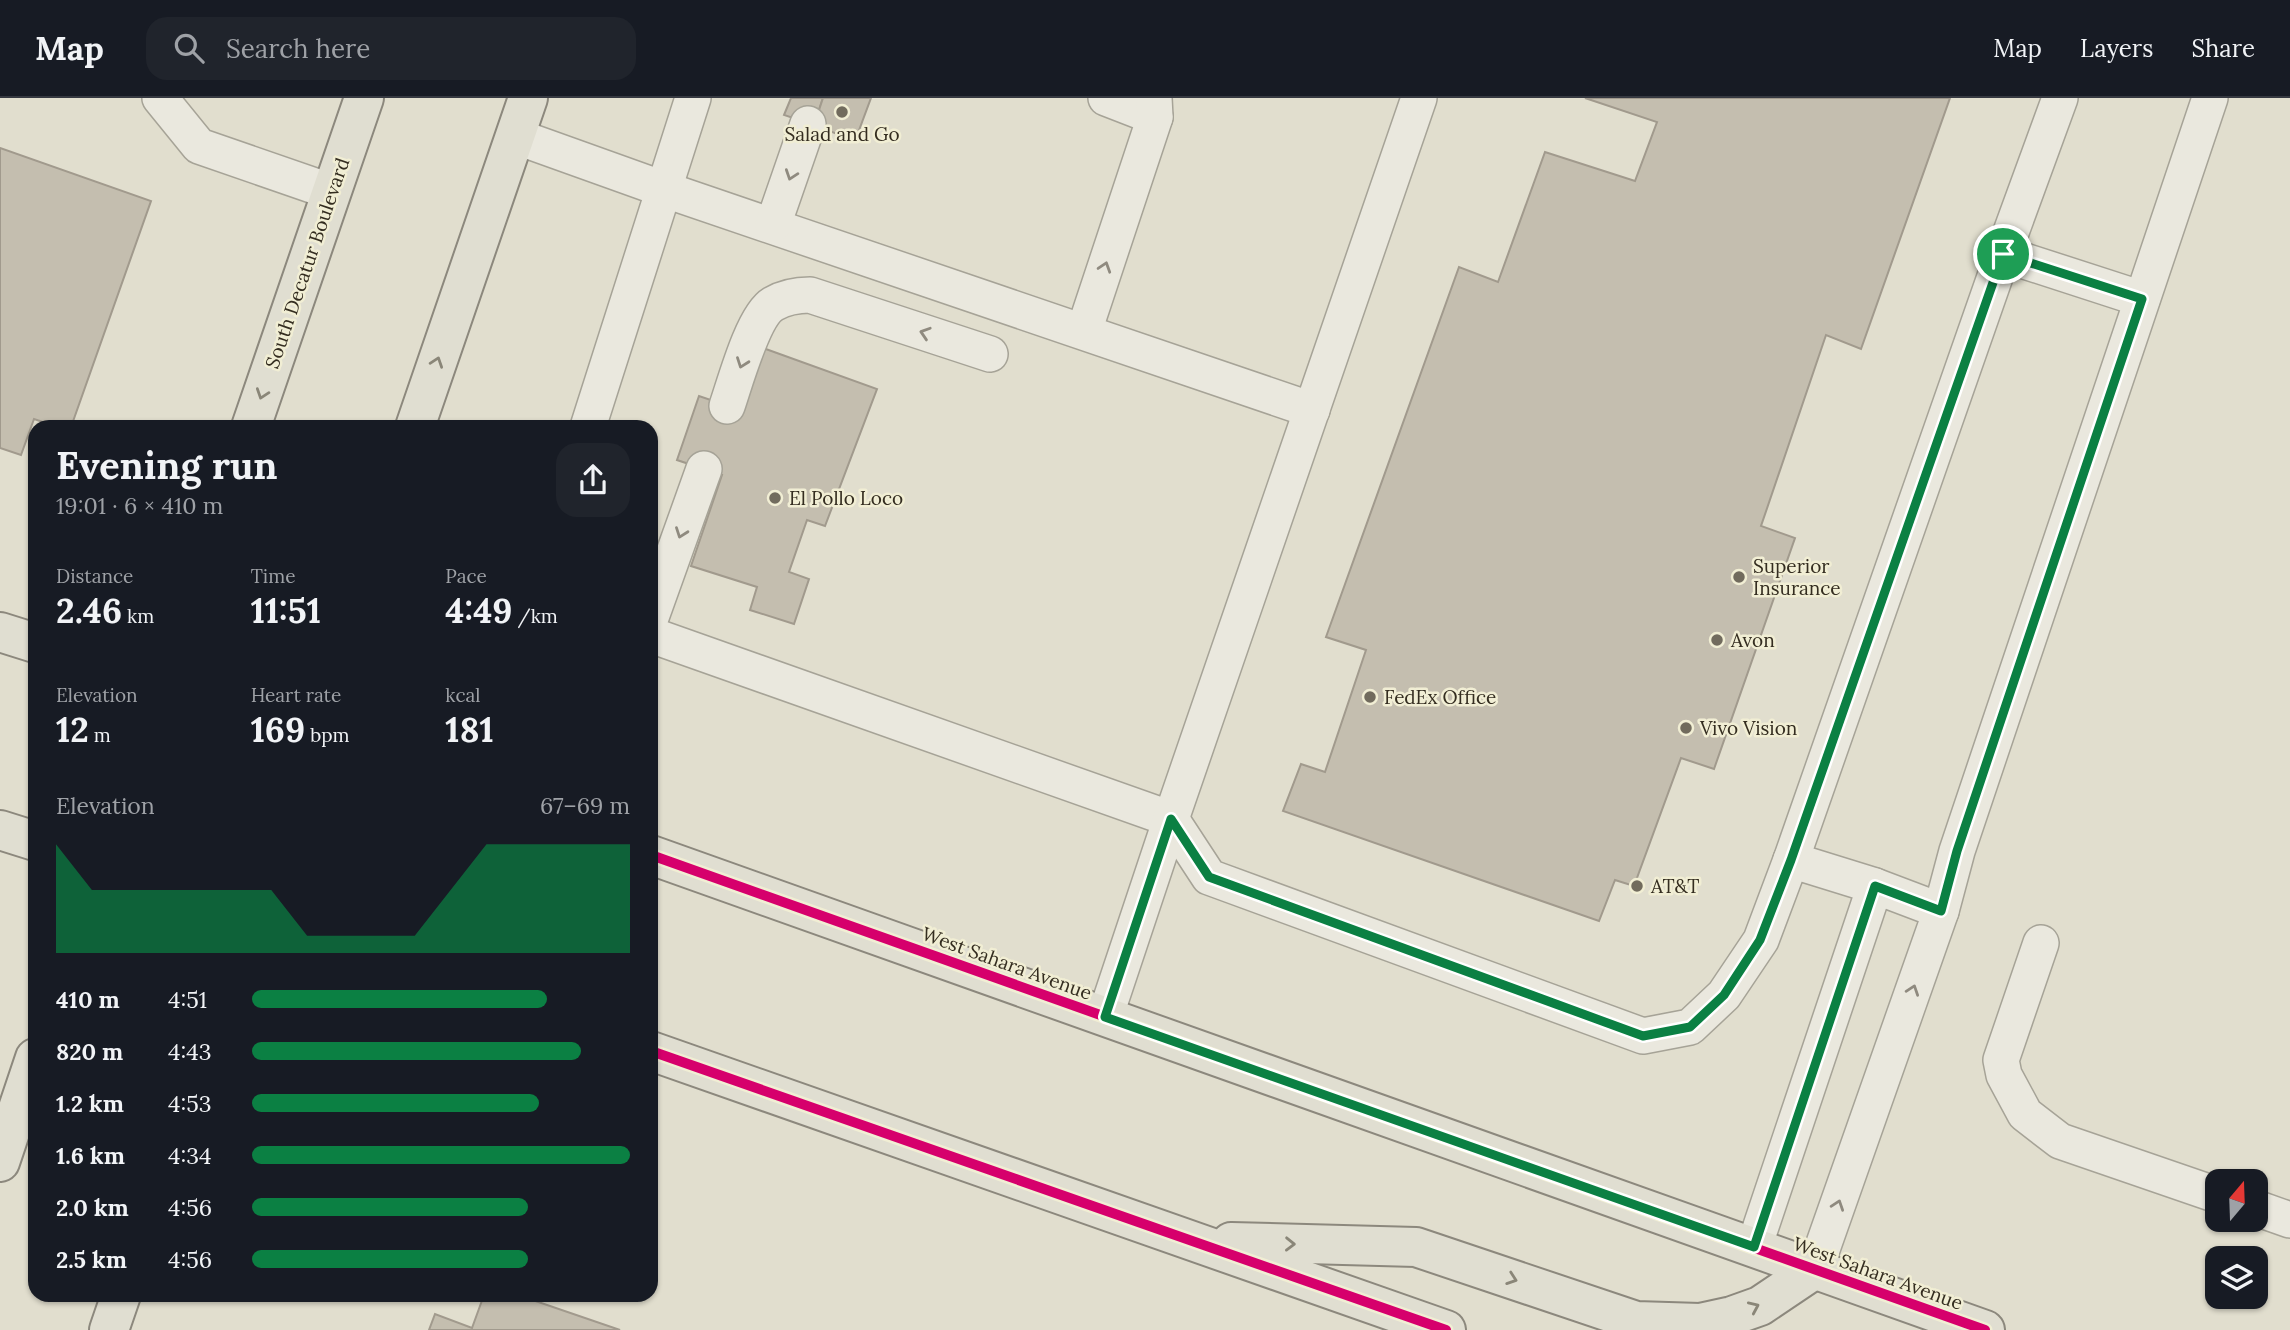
<!DOCTYPE html>
<html lang="en">
<head>
<meta charset="utf-8">
<style>
  body { margin:0; font-family:Lora,serif; background:#20242c; color:#f1f3f6; height:100vh; display:flex; flex-direction:column; font-size:26px; white-space:nowrap }
  * { box-sizing:border-box; margin:0 }
  p { font-size:23px; color:#9ea1a6 }
  .icon { flex:none; width:38px; height:38px; fill:none; stroke:currentColor; stroke-width:2; stroke-linecap:round; stroke-linejoin:round }
  .map { position:relative; flex:1; overflow:hidden }
  .details { position:absolute; left:28px; top:322px; width:630px; height:882px; display:flex; flex-direction:column; background:#171b24; border-radius:21px; box-shadow:0 2px 5px #0004 }
  .details>* { flex:none }
  .needle { width:46px; rotate:19deg }
  .tools { position:absolute; left:2205px; top:1071px; display:grid; gap:14px }
  .tools a { display:grid; place-items:center; width:63px; height:63px; border-radius:14px; background:#171b24; box-shadow:0 2px 5px #0004; font-size:35px }
  .pin { position:absolute; display:grid; place-items:center; width:60px; height:60px; color:#fff; margin:-30px; border:4px solid #fff; border-radius:50%; box-shadow:0 2px 7px #0007 }
  .round { display:grid; place-items:center; flex:none; width:74px; height:74px; border-radius:21px; background:#20242c }
  .head { display:flex; align-items:center; justify-content:space-between; height:119px; padding:0 28px }
  h1 { font-size:38px; font-weight:800; line-height:52px }
  .metrics { display:grid; grid-template-columns:repeat(3,1fr); gap:10px; height:119px; padding:7px 28px }
  .metrics div { display:grid; align-content:center }
  .metrics b { font-size:35px; font-weight:800 }
  .metrics small { font-size:19px; font-weight:400 }
  .metrics p { font-size:19px }
  .chart { height:196px; padding:14px 28px }
  .chart p { display:flex; justify-content:space-between }
  .chart svg { width:100%; height:126px; margin-top:7px; fill:#0b8043; opacity:.7 }
  ul { padding:0 28px; list-style:none; font-size:23px }
  li { display:grid; grid-template-columns:112px 84px 1fr; align-items:center; height:52px }
  li i { height:18px; border-radius:9px; background:#0b8043 }
  header { display:flex; align-items:center; gap:42px; box-sizing:border-box; height:98px; padding:0 35px; background:#171b24; border-bottom:2px solid #363941 }
  header strong { font-size:33px }
  nav { display:flex; gap:38px; margin-inline-start:auto; font-size:24px }
  .search { width:490px; height:63px; background:#20242c; display:flex; align-items:center; gap:18px; box-sizing:border-box; padding:0 24px; border-radius:21px; color:#9ea1a6; font-size:26px }
  .map>svg:first-child { display:block }
  .building { fill:#c4beaf; stroke:#a19a8d; stroke-width:2 }
  .lines { fill:none; stroke-linecap:round; stroke-linejoin:round }
  .lane-casing { stroke:#a6a397; stroke-width:38 }
  .primary-casing { stroke:#8c887d; stroke-width:42 }
  .lane { stroke:#eae8de; stroke-width:35 }
  .primary { stroke:#e0ded1; stroke-width:38 }
  .cycleway-casing { stroke:#f1eed4; stroke-width:15 }
  .cycleway { stroke:#d6006c; stroke-width:10 }
  .oneway { stroke:#8f8a7f }
  .oneway2 { stroke:#8a8678 }
  .route-casing { stroke:#fff; stroke-width:14 }
  .route { stroke:#0b8043; stroke-width:9 }
  .poi-dot { fill:#716b5d; stroke:#f1eed4; stroke-width:2.5 }
  .labels { text-anchor:middle; stroke-width:5; stroke-linejoin:round; paint-order:stroke }
  .poi-label { font-size:19px; fill:#342d20; stroke:#f1eed4; text-anchor:start }
  .street-label { font-size:19px; fill:#342d20; stroke:#f1eed4 }
</style>
</head>
<body>
<header>
<strong>Map</strong>
<div class="search"><svg class="icon" aria-label="search" viewBox="0 0 24 24"><circle cx="10" cy="10" r="6"/><path d="M15 15l6 6"/></svg>Search here</div>
<nav><a>Map</a><a>Layers</a><a>Share</a></nav>
</header>
<div class="map">
<svg width="2290" height="1232" viewBox="0 0 2290 1232">
  <rect width="100%" height="100%" fill="#e1dece"/>
  <!-- building -->
  <g class="building">
    <path d="M791 0H823L814 27 784 17Z"/>
    <path d="M823 0H871L855 43 814 27Z"/>
    <path d="M1585 0H1950L1861 251 1826 237 1761 428 1795 440 1714 671 1681 660 1634 788 1615 782 1599 823 1283 713 1301 666 1325 674 1366 552 1326 539 1459 169 1498 184 1545 54 1635 83 1657 24Z"/>
    <path d="M0 50 151 103 71 329H58L34 321 21 357 0 350Z"/>
    <path d="M763 250 877 291 825 428 807 422 789 474 809 481 794 526 750 512 757 489 691 468 722 377 677 362 699 298 743 313Z"/>
    <path d="M484 1197H518L620 1232H429L435 1216 472 1230Z"/>
  </g>
  <g class="lines">
    <!-- lane casing -->
    <g class="lane-casing">
      <g id="lane">
        <path d="M160 0 199 48 332 94"/>
        <path d="M1106 0 1155 19"/>
        <path d="M515 38 663 91 1312 312"/>
        <path d="M773 127 808 26"/>
        <path d="M2003 156 2142 201"/>
        <path d="M1084 233 1155 19 1154 0"/>
        <path d="M727 308C735 285 753 218 773 206 785 199 797 197 810 197L990 256"/>
        <path d="M588 329 693 0"/>
        <path d="M651 519 704 371"/>
        <path d="M651 537 1171 721 1209 779 1643 938 1690 929 1724 897 1761 842 1791 762 1875 788 1941 813"/>
        <path d="M1791 762 2003 156 2060 0"/>
        <path d="M2041 845 2001 962 2004 977 2025 1016 2060 1043 2217 1097"/>
        <path d="M1105 919 1171 721 1419 0"/>
        <path d="M2256 1110 2290 1122"/>
        <path d="M1754 1149 1875 788"/>
        <path d="M1815 1171 1941 813 1957 753 2210 0"/>
      </g>
    </g>
    <!-- primary casing -->
    <g class="primary-casing">
      <g id="primary">
        <path d="M251 329 364 0"/>
        <path d="M415 329 528 0"/>
        <path d="M0 534 35 545"/>
        <path d="M0 732 35 743"/>
        <path d="M651 757 1985 1232"/>
        <path d="M651 953 1446 1232"/>
        <path d="M0 1064 35 960"/>
        <path d="M1231 1144 1416 1149 1636 1223 1700 1225 1732 1218 1760 1208 1815 1171"/>
        <path d="M109 1232 121 1197"/>
      </g>
    </g>
    <!-- lane -->
    <use href="#lane" class="lane"/>
    <!-- primary -->
    <use href="#primary" class="primary"/>
    <!-- cycleway casing -->
    <g class="cycleway-casing">
      <g id="cycleway">
        <path d="M651 757 1985 1232"/>
        <path d="M651 953 1446 1232"/>
      </g>
    </g>
    <!-- cycleway -->
    <use href="#cycleway" class="cycleway"/>
  </g>
  <!-- one-way arrows -->
  <defs><path id="oneway-chevron" d="M-2-3.5L2.5 0L-2 3.5" fill="none" stroke-width="1.6" stroke-linecap="round" stroke-linejoin="round" transform="scale(1.75)"/></defs>
  <g class="oneway">
    <use href="#oneway-chevron" transform="translate(791 77) rotate(109)"/>
    <use href="#oneway-chevron" transform="translate(1105 169) rotate(-72)"/>
    <use href="#oneway-chevron" transform="translate(925 235) rotate(-162)"/>
    <use href="#oneway-chevron" transform="translate(742 265) rotate(110)"/>
    <use href="#oneway-chevron" transform="translate(681 435) rotate(110)"/>
    <use href="#oneway-chevron" transform="translate(1913 892) rotate(-71)"/>
    <use href="#oneway-chevron" transform="translate(1838 1107) rotate(-71)"/>
  </g>
  <g class="oneway2">
    <use href="#oneway-chevron" transform="translate(437 264) rotate(-71)"/>
    <use href="#oneway-chevron" transform="translate(262 296) rotate(109)"/>
    <use href="#oneway-chevron" transform="translate(1290 1146) rotate(1)"/>
    <use href="#oneway-chevron" transform="translate(1512 1181) rotate(19)"/>
    <use href="#oneway-chevron" transform="translate(1754 1209) rotate(-24)"/>
  </g>
  <g class="lines">
    <!-- route casing -->
    <g class="route-casing">
      <path id="route" d="M2003 156 2142 201 1957 753 1941 813 1875 788 1754 1149 1105 919 1171 721 1209 779 1643 938 1690 929 1724 897 1760 842 1791 762Z"/>
    </g>
    <!-- route -->
    <use href="#route" class="route"/>
  </g>
  <!-- markers -->
  <g class="poi-dot">
    <circle cx="842" cy="14" r="7"/>
    <circle cx="775" cy="400" r="7"/>
    <circle cx="1739" cy="479" r="7"/>
    <circle cx="1717" cy="542" r="7"/>
    <circle cx="1370" cy="599" r="7"/>
    <circle cx="1686" cy="630" r="7"/>
    <circle cx="1637" cy="788" r="7"/>
  </g>
  <g class="labels">
    <!-- poi labels -->
    <g class="poi-label">
      <text x="842" y="43" text-anchor="middle">Salad and Go</text>
      <text x="789" y="407">El Pollo Loco</text>
      <text x="1753" y="475">Superior<tspan x="1753" dy="22">Insurance</tspan></text>
      <text x="1731" y="549">Avon</text>
      <text x="1384" y="606">FedEx Office</text>
      <text x="1700" y="637">Vivo Vision</text>
      <text x="1651" y="795">AT&amp;T</text>
    </g>
    <!-- street labels -->
    <g class="street-label">
      <text transform="translate(307 165) rotate(-71)" y="7">South Decatur Boulevard</text>
      <text transform="translate(1007 865) rotate(20)" y="7">West Sahara Avenue</text>
      <text transform="translate(1878 1175) rotate(20)" y="7">West Sahara Avenue</text>
    </g>
  </g>
</svg>
<div class="tools">
<a><svg class="needle" viewBox="-14 -14 28 28"><path d="M0-13l5 13h-10z" fill="#e53935"/><path d="M0 13l5-13h-10z" fill="#9ea1a6"/></svg></a>
<a><svg class="icon" aria-label="layers" viewBox="0 0 24 24"><path d="M12 4l9 5-9 5-9-5zM3 14l9 5 9-5"/></svg></a>
</div>
<div class="pin" style="left:2003px;top:156px;background:#1e9e55"><svg class="icon" aria-label="arrive" viewBox="0 0 24 24"><path d="M6 21V4h12l-3 4 3 4H6"/></svg></div>
<section class="details">
<div class="head"><div><h1>Evening run</h1><p>19:01 · 6 × 410 m</p></div><a class="round"><svg class="icon" aria-label="share" viewBox="0 0 24 24"><path d="M12 15V3M7 8l5-5 5 5M5 13v7h14v-7"/></svg></a></div>
<div class="metrics">
<div><p>Distance</p><b>2.46<small> km</small></b></div>
<div><p>Time</p><b>11:51</b></div>
<div><p>Pace</p><b>4:49<small> /km</small></b></div>
</div>
<div class="metrics">
<div><p>Elevation</p><b>12<small> m</small></b></div>
<div><p>Heart rate</p><b>169<small> bpm</small></b></div>
<div><p>kcal</p><b>181</b></div>
</div>
<div class="chart"><p><span>Elevation</span>67–69 m</p>
<svg viewBox="0 0 160 44" preserveAspectRatio="none"><path d="M0 44V6L10 22L20 22L30 22L40 22L50 22L60 22L70 38L80 38L90 38L100 38L110 22L120 6L130 6L140 6L150 6L160 6V44z"/></svg>
</div>
<ul>
<li><b>410 m</b>4:51<i style="width:78%"></i></li>
<li><b>820 m</b>4:43<i style="width:87%"></i></li>
<li><b>1.2 km</b>4:53<i style="width:76%"></i></li>
<li><b>1.6 km</b>4:34<i style="width:100%"></i></li>
<li><b>2.0 km</b>4:56<i style="width:73%"></i></li>
<li><b>2.5 km</b>4:56<i style="width:73%"></i></li>
</ul>
</section>
</div>
</body>
</html>
